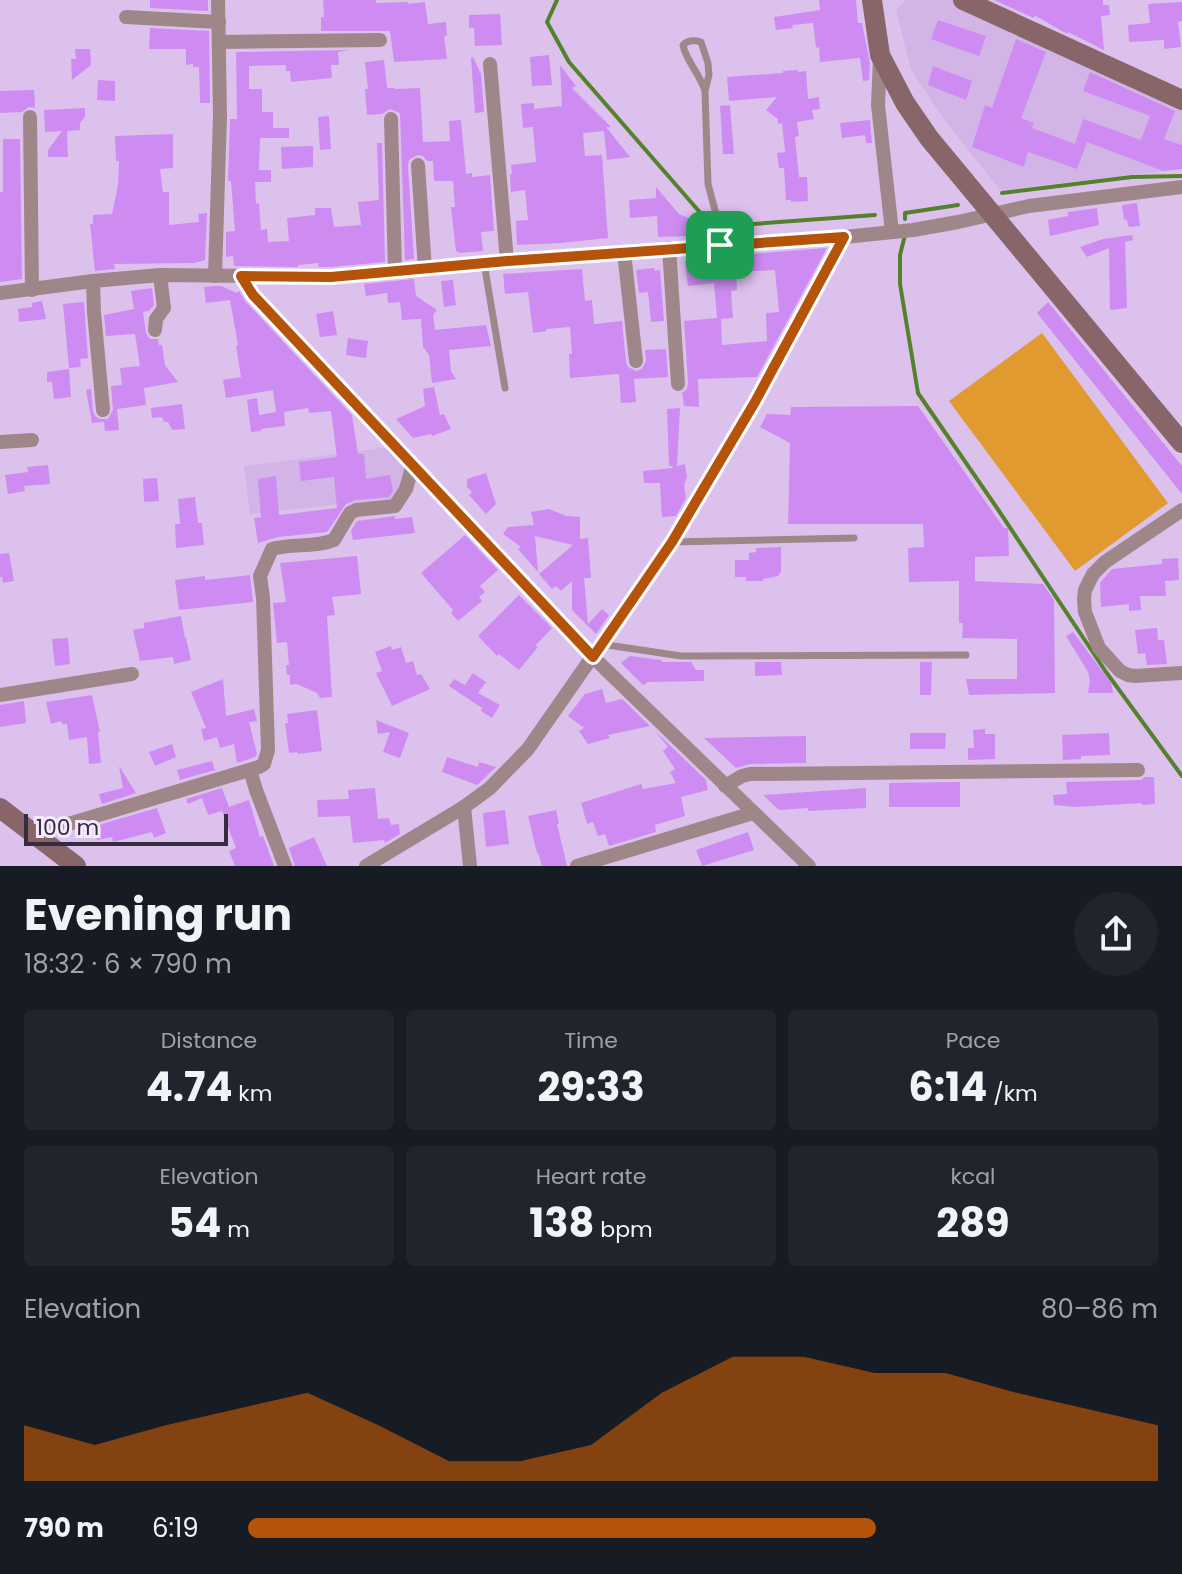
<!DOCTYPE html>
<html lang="en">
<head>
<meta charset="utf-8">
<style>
  body { margin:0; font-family:Poppins,sans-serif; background:#20242c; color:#f1f3f6; height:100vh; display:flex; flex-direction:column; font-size:30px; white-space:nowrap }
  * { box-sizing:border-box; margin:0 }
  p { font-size:26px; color:#9ea1a6 }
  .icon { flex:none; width:44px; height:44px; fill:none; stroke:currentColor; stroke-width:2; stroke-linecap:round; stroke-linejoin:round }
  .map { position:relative; height:866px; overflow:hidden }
  .sheet { display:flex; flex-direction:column; background:#171b24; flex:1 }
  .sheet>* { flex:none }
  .scale { position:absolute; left:24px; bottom:20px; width:204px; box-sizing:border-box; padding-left:8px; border:4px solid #362c3d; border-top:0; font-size:22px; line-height:28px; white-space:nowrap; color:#362c3d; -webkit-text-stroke:6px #f6e8fe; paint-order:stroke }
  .pin { position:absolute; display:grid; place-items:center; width:68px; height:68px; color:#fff; margin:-34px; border-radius:16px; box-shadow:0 4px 12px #0006 }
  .round { display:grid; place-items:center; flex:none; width:84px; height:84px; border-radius:42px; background:#20242c }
  .overview { display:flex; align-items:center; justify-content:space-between; height:136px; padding:0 24px }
  h1 { font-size:44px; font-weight:700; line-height:60px }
  .metrics { display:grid; grid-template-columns:repeat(3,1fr); gap:12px; height:136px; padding:8px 24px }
  .metrics div { display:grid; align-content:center; border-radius:8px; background:#20242c; text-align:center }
  .metrics b { font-size:40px; font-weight:700 }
  .metrics small { font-size:22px; font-weight:400 }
  .metrics p { font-size:22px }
  .chart { height:224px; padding:16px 24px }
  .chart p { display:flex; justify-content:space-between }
  .chart svg { width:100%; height:144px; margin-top:8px; fill:#b45309; opacity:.7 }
  ul { padding:0 24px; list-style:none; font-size:26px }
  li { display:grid; grid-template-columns:128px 96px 1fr; align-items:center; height:60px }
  li i { height:20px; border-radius:10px; background:#b45309 }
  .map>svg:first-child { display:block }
  .built { fill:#d3b4e6 }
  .green { fill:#e19a2f }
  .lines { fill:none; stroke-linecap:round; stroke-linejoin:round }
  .stream { stroke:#54812b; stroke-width:4 }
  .building { fill:#ce8cf2; fill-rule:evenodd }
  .service { stroke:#9f8789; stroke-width:7 }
  .minor { stroke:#9f8789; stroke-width:14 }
  .secondary { stroke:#886568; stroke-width:20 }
  .route-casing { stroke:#fff; stroke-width:16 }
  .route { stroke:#b45309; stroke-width:10 }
</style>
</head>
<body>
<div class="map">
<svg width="1182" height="866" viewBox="0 0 1182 866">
  <rect width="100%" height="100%" fill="#dcc1ed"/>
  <!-- built -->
  <g class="built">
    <path d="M906 0H951L970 5 1182 101V169L1000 190 942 117 911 70 896 10Z"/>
    <path d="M390 447 409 460 396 498 250 514 244 466Z"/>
  </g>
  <!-- green -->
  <path class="green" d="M1042 333 1168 503 1075 571 949 401Z"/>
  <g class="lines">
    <!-- stream -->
    <g class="stream">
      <path d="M557 0 547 22 569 62 704 217 725 226 875 215"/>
      <path d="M1002 193 1132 177 1182 176"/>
      <path d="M905 219V213L958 205"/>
      <path d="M905 235 900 255V284L918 393 999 511 1106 672 1182 776"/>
    </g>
  </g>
  <!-- building -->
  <g class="building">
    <path d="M150 0H208V11L150 8Z"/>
    <path d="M323 0H376V3L408 2V4L425 2 428 24 446 22 447 36H444L447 59 394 62 390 31H321V17H324Z"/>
    <path d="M819 0H856L858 23H862L870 63 869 80 863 81 860 58 820 62 819 47 816 48 813 23 792 25 793 28 776 30 774 17 820 10Z"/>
    <path d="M994 0H1103V5H1109L1110 15 1101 16 1104 50 1068 32V34L1062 31 1034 15V18Z"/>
    <path d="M1182 2V21L1178 22 1181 47 1164 49V40L1129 42 1128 25 1150 23 1148 4Z"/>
    <path d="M500 14 502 45 475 46 474 28H469V15Z"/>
    <path d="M938 20 986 36 979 56 931 39Z"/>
    <path d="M150 28 209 31 210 103H200L199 67H193V64L186 65V49H149Z"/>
    <path d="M1016 39 1046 52 1021 118 1034 123 1032 128 1075 144 1083 119 1141 140 1150 116 1083 91 1090 72 1175 111 1164 139 1182 145V169L1163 171 1087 142 1077 169 1028 152 1024 167 972 147 985 105 992 108Z"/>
    <path d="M75 49H90L91 65 72 80 71 59H76Z"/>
    <path d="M350 50 338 52 339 65H331L332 78 291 82 290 71H286V65L249 66V89H262V112H273V128H289V138H260L259 170H271V182H255L256 204 259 203 261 230 267 229 268 242 289 241 287 218 315 215V208H331L334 227 361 225 358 202 379 200 377 143H382L385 262 331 267H319L318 263 298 265V267L234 266 233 256 226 257V232L235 231 231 181H228L230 119H237L236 52Z"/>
    <path d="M549 55 552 85 532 86 530 57Z"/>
    <path d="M473 57 481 74 484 112 475 113 471 58Z"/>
    <path d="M384 60 387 88H395V89L420 88 423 142 450 141 449 121 461 120 466 174 472 173V177L490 175 494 231 481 232 483 251 460 253 456 251 451 207H455L453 181H434L433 161H427L423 156 417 155 409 160 408 166 414 259 405 260 400 113 390 109 382 114 367 115 365 89H368L365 62Z"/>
    <path d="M560 65 576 86 572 88 611 127H606L630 157 607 160 604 131 583 133 585 156 602 155 608 238 561 243 517 245 516 221 528 220 525 190 511 192 510 174H512L511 165 536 162 533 127 523 128 521 104 534 103V109L562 106Z"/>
    <path d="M933 66 972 81 966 100 928 85Z"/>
    <path d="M798 70V72L806 71 808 99 819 97 820 109 812 110 814 119 797 122 799 136 795 137 799 177H807L808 201 791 202V200H786L784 168H779L777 153 785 152 782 123 778 124V119L766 110 777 97 729 101 727 77 783 73V71Z"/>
    <path d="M98 80 115 81V101L97 100Z"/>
    <path d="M34 90 35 108 29 107 22 112 0 113V91Z"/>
    <path d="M730 105 734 154H723L720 106Z"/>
    <path d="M85 108V117L80 123V130L67 131 68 157H48V150L62 131 45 132 44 110Z"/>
    <path d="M329 116 331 149 320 150 318 117Z"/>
    <path d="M870 120 872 143H866L865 135 842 138 840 123Z"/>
    <path d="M173 134V168L160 169 163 192H169V225L199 222 198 214 207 213 205 260 195 263 114 264 115 269 95 271 90 224H93V215L112 214 118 185 119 161H116L115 136Z"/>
    <path d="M3 139H20L22 279 0 282V192H3Z"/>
    <path d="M313 146V167L282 169 281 147Z"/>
    <path d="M656 187 679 214 691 219 692 236 658 237 657 216 630 218 629 200 656 198Z"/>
    <path d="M1137 203 1140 226 1129 227 1126 219 1124 220 1122 205Z"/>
    <path d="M1097 208 1099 225 1050 236 1048 220 1068 216V212Z"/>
    <path d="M1132 235 1133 240 1125 242 1127 308 1110 310 1109 248 1087 257 1080 247 1103 239Z"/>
    <path d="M827 248 757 377 698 379 699 407 684 406 682 393 687 389 688 383 684 321 717 318 714 283 688 286 685 261 738 255ZM775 270 779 312 766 313 767 341 722 345 721 319 733 318 731 291 737 290 736 272Z"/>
    <path d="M654 268 655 271 660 270 664 321 651 322 648 292 639 293 636 270Z"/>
    <path d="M582 269 585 301 592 300 594 324 622 321 626 362 628 367 636 371 642 369 646 361 645 350 666 349 668 377 634 379 636 402 621 403 619 374 570 378 569 354H572L570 327 546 329V331L533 333 528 292 505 294 503 274Z"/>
    <path d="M414 279 416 296 437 310 433 315 435 330 486 325 491 346 449 350 451 371 456 379 432 383 429 355 423 347 421 319 402 320 400 302 388 303 387 293 366 296 364 284Z"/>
    <path d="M453 280 456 305 444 307 441 281Z"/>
    <path d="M213 286H221L237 293 239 291 246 302 352 415 358 454H364L366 479 390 475 393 491 389 497 355 500 346 504 327 532 278 537 258 543 254 518 261 517 258 479 276 476 279 515 337 508 334 477 301 481 299 462 337 457 331 411 309 413 308 408 284 412 285 426 261 429V431L251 432 247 400 257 398 259 415 276 412 273 390 226 398 223 380 241 377 236 346 238 345 230 300 206 303 204 287Z"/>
    <path d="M152 288 154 305 149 311 143 312 146 333 150 339H158L159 345H162L165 365 178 382 144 388 146 405 117 409 119 430 105 431 104 422 92 423 86 390 91 389 93 411 95 416 100 419H108L113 410 111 386 122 385 120 368 140 366 135 334 106 336 104 315 134 309 131 291Z"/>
    <path d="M42 301 46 319 19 322 18 309 32 307V303Z"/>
    <path d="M84 302 88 358 80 359 81 367 69 368 63 304Z"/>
    <path d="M1048 302 1182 466V494L1037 313Z"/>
    <path d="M333 311 337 335 320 337 316 314Z"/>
    <path d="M348 338 368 341 366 358 346 355Z"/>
    <path d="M69 369 71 397 54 399 52 382H47V372Z"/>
    <path d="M434 387 440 415 444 414 451 429 432 436 431 434 413 438 396 419 425 406 423 389Z"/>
    <path d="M182 404 185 429 172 430 168 422H164L162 417 152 418 151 408Z"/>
    <path d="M918 406 1004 528H1008L1009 556 975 557V581L1043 584 1054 600 1055 693 969 695 966 679H1017V639L962 638 963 623H959V581L909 582 908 548 924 547 923 524H788L790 443 760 427 767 414 790 415 791 407Z"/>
    <path d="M680 408 677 466 685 464 687 477 684 485 686 498 676 516 662 517 660 483H644L643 471 672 468 673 466H669L667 409Z"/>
    <path d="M48 465 50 484 24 486 25 491 8 494 5 475 28 472 27 467Z"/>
    <path d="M486 473 496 504 486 514 469 495 472 492 467 487V479Z"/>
    <path d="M157 478 159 501 144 502 143 479Z"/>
    <path d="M195 497 198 523H202L204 545 176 548 175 524H180L178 499Z"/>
    <path d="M549 509 566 516 580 517V539L588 538 591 578H584L588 624 602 609 609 615 596 634 572 610V581L561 591 556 586 552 589 539 574 573 545 535 536 538 572 518 549 521 547 503 534 508 527 534 525 531 512Z"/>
    <path d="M395 516V519L412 517 415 533 353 540 351 531 357 521Z"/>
    <path d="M465 535 498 570 480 586 485 592 479 597 482 601 458 621 451 613 453 610 421 573Z"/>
    <path d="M781 547V572L778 576 763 579V581H746V577H735V560H749V553L756 552V548Z"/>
    <path d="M9 553 14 581 3 583 2 577H0V554Z"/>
    <path d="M357 556 361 594 332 597 335 615 327 616 332 697 320 698 317 693 297 684 290 685V675H287L286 665H289L287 642 277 643 273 603 286 602 280 563Z"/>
    <path d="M1178 558 1179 580 1165 581 1166 596H1140L1141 610 1129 611V604L1101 607 1100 583 1112 569 1162 564V559Z"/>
    <path d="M250 575 253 602 179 610 175 580 205 576V580Z"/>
    <path d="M519 595 552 628 535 646 538 647 519 670 499 654 497 656 478 636Z"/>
    <path d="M181 616 185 638H186L191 660 174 664 173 657 140 661 133 630 144 628V623Z"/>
    <path d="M1157 628 1158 640H1164L1167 664 1147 665 1145 653 1138 654 1135 630Z"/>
    <path d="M1073 632 1109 680 1111 681 1113 693H1088L1090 681 1088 672 1066 636Z"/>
    <path d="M68 638 70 664 55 666 52 639Z"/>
    <path d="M391 646 392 650 401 647 406 663 413 661 417 675 421 674 430 689 392 706 376 673 382 671 375 652Z"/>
    <path d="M630 656 661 660 662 662H691L696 670H704V681L648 682 643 685 621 663Z"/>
    <path d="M755 662H781L782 675 755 676Z"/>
    <path d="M920 662H932L931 695H920Z"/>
    <path d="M473 673 486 682 478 693 500 705 492 718 481 711 482 708 449 686 454 679 465 685Z"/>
    <path d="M223 679 226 716 254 709 257 721 249 722 257 754 255 757 237 763 234 744 220 748 217 737 204 741 201 729 206 728 191 692Z"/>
    <path d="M602 689 606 703 622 699 650 726 608 735 610 738 588 744 579 731 584 728 568 716 585 694Z"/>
    <path d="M92 695 100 732H98L101 763 89 764 87 737 69 740 67 724H62L61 721 51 724 46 702Z"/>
    <path d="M24 701 26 723 0 727V705Z"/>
    <path d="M317 710 322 751 298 754 297 752 289 753 285 723H288L287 714Z"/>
    <path d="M376 720 409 733 400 758 383 752 390 732 378 734Z"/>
    <path d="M985 729V734H995V759L968 760V748H974L973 730Z"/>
    <path d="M655 731 706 780 708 790 681 797 685 816 655 825 656 832 609 846 605 834 598 836 593 822 587 824 581 803 641 784 643 789 676 783 670 772 675 769 663 751 668 747Z"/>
    <path d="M910 733H946L945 749H910Z"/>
    <path d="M1109 733 1110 755 1081 756V759L1063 760 1062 735Z"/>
    <path d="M806 736V763L750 764 736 768 704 738Z"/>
    <path d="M172 744 176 757 155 766 149 752Z"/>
    <path d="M447 757 478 767 479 762 496 767 477 785 442 772Z"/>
    <path d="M212 761 215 770 180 780 177 770Z"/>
    <path d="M119 766 136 793 102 804 99 794 123 788Z"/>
    <path d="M1145 777H1154L1155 804 1142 805V803L1076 807 1054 805 1053 795 1067 794 1066 782 1141 780Z"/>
    <path d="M960 782V807H889V783Z"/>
    <path d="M222 788 229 807 249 800 260 837 263 836 274 866H235L229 851 236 848 222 811 208 815 202 798 188 804 186 799Z"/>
    <path d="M375 788 378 819 389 818 391 825 399 824 400 834 385 843 384 840 353 843 350 816 318 817 317 800 349 799 348 790Z"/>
    <path d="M866 788V808L808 811V808L779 810 763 795Z"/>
    <path d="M157 808 166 833 154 838 152 832 113 842 112 837 97 840 95 826Z"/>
    <path d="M505 810 509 844 486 847 483 813Z"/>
    <path d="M556 810 559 824H557L567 866H542L538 853H537L528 816Z"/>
    <path d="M748 832 754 850 702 866 696 850Z"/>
    <path d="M314 837 327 866H295L289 848Z"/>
  </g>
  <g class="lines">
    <!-- service -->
    <g class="service">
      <path d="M705 91C700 74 686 61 683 45 688 40 694 40 701 42L708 63 709 75 705 91 708 184 716 214 720 245"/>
      <path d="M484 263 505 388"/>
      <path d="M674 542 854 538"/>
      <path d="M601 644 681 656 966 655"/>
    </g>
    <!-- minor -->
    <g class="minor">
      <path d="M126 17 219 22"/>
      <path d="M219 42 380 40"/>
      <path d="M880 57 878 105 892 232"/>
      <path d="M490 64 507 261"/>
      <path d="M30 117 32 290"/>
      <path d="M391 119 395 271"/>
      <path d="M418 165 425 269"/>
      <path d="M669 248 678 384"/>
      <path d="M624 252 636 361"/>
      <path d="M215 276 220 115 218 0"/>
      <path d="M241 276 253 295 593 657 809 866"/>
      <path d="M93 281 94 312 103 410"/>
      <path d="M0 293 93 281 160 275 331 277 507 261 844 237 913 230 958 222 1029 206 1182 187"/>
      <path d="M155 330 156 319 164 308 160 275"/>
      <path d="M0 442 32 440"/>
      <path d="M1182 510 1105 562 1093 574 1085 590 1084 599 1085 612 1099 648 1120 671 1128 675 1135 676 1182 673"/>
      <path d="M0 695 132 674"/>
      <path d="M250 770 256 790 285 866"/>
      <path d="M725 786 742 776 750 774 1138 770"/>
      <path d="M464 807 470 866"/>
      <path d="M35 834 259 767 264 764 268 750 263 598 260 576 272 549C292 543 315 548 334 540L350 513 356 510 395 506 406 489 413 464"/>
      <path d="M366 866 464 807 490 788 528 749 672 542 755 402 844 237"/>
      <path d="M577 866 753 813"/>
    </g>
    <!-- secondary -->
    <g class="secondary">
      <path d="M872 0 880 55 905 103 929 138 1182 443"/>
      <path d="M963 0 1182 100"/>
      <path d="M0 808 76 866"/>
    </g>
  </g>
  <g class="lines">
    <!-- route casing -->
    <g class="route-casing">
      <path id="route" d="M844 237 755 402 672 542 593 657 253 295 241 276 331 277 507 261Z"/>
    </g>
    <!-- route -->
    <use href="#route" class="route"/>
  </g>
</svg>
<div class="scale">100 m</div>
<div class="pin" style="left:720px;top:245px;background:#1e9e55"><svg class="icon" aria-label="arrive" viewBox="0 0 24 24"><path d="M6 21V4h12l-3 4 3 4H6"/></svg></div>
</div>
<section class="sheet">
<div class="overview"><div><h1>Evening run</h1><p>18:32 · 6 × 790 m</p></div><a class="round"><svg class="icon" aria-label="share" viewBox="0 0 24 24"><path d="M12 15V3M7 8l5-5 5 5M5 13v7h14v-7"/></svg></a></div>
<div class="metrics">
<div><p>Distance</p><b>4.74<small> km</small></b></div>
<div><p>Time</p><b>29:33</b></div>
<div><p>Pace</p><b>6:14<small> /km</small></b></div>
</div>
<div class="metrics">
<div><p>Elevation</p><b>54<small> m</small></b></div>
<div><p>Heart rate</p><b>138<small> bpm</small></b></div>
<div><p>kcal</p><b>289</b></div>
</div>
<div class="chart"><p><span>Elevation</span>80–86 m</p>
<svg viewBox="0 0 160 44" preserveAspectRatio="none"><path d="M0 44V27L10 33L20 27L30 22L40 17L50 27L60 38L70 38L80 33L90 17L100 6L110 6L120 11L130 11L140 17L150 22L160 27V44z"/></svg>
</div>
<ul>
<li><b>790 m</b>6:19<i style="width:69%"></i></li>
</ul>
</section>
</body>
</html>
